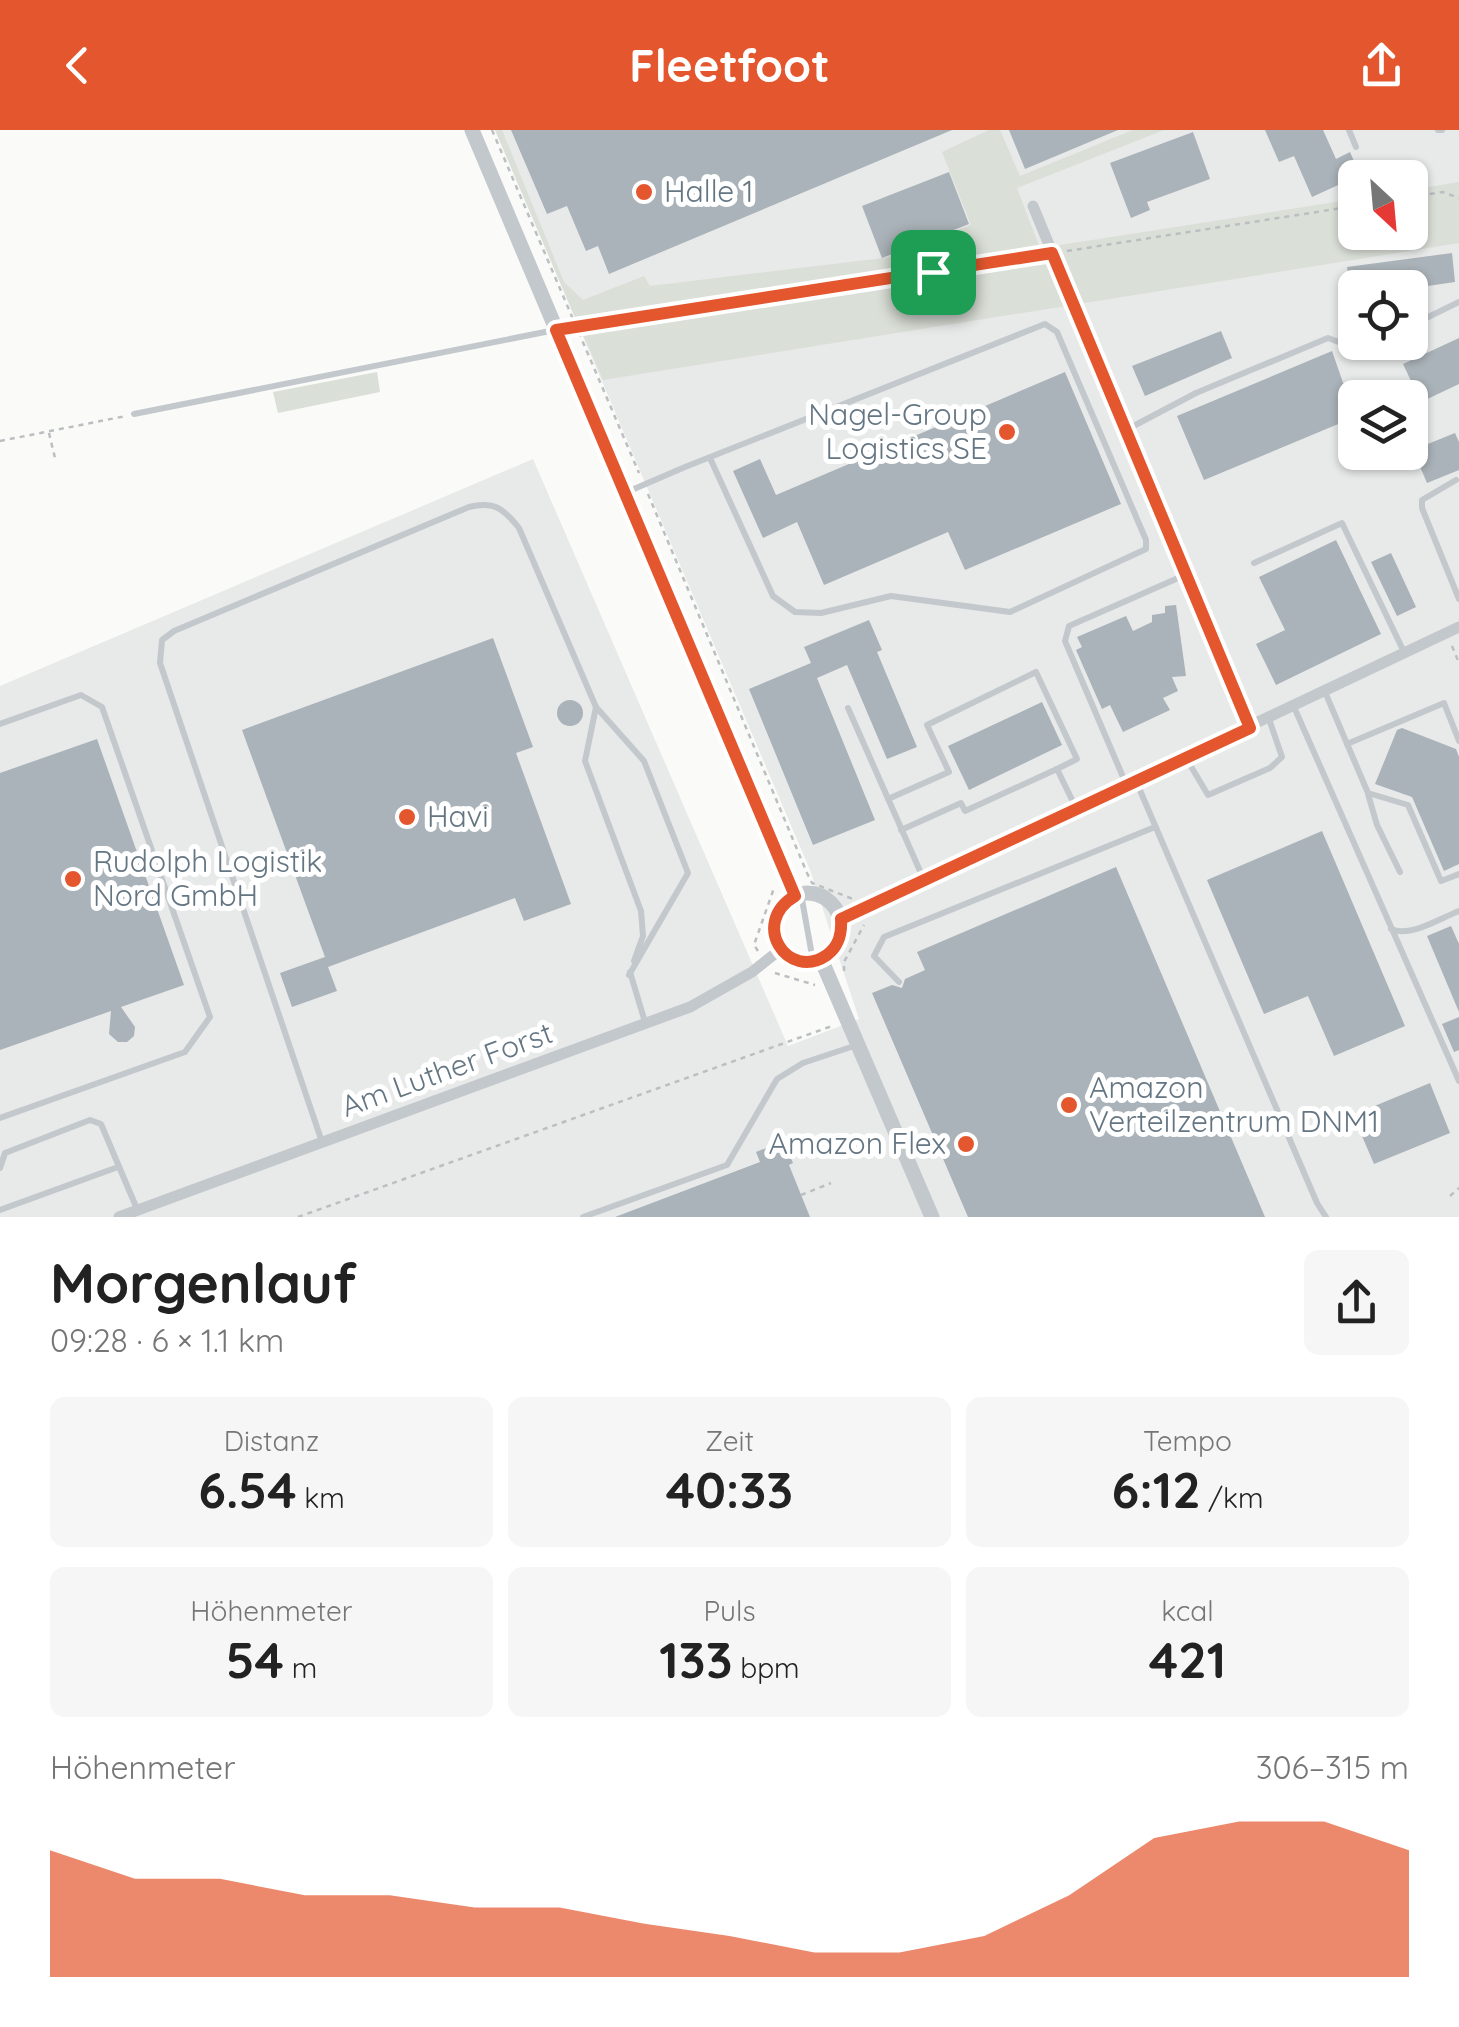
<!DOCTYPE html>
<html lang="de">
<head>
<meta charset="utf-8">
<style>
  body { margin:0; font-family:Quicksand,sans-serif; background:#f6f6f6; color:#222; height:100vh; display:flex; flex-direction:column; font-size:38px; white-space:nowrap }
  * { box-sizing:border-box; margin:0 }
  p { font-size:32px; color:#767676 }
  .icon { flex:none; width:55px; height:55px; fill:none; stroke:currentColor; stroke-width:2; stroke-linecap:round; stroke-linejoin:round }
  .map { position:relative; height:1087px; overflow:hidden }
  .details { display:flex; flex-direction:column; background:#fff; flex:1 }
  .details>* { flex:none }
  .needle { width:65px; rotate:154deg }
  .tools { position:absolute; left:1338px; top:30px; display:grid; gap:20px }
  .tools a { display:grid; place-items:center; width:90px; height:90px; border-radius:15px; background:#fff; box-shadow:0 2px 8px #0004; font-size:50px }
  .pin { position:absolute; display:grid; place-items:center; width:85px; height:85px; color:#fff; margin:-42px; border-radius:20px; box-shadow:0 5px 15px #0006 }
  .round { display:grid; place-items:center; flex:none; width:105px; height:105px; border-radius:15px; background:#f6f6f6 }
  .headline { display:flex; align-items:center; justify-content:space-between; height:170px; padding:0 50px }
  h1 { font-size:55px; font-weight:700; line-height:75px }
  .figures { display:grid; grid-template-columns:repeat(3,1fr); gap:15px; height:170px; padding:10px 50px }
  .figures div { display:grid; align-content:center; border-radius:15px; background:#f6f6f6; text-align:center }
  .figures b { font-size:50px; font-weight:700 }
  .figures small { font-size:28px; font-weight:400 }
  .figures p { font-size:28px }
  .chart { height:280px; padding:20px 50px }
  .chart p { display:flex; justify-content:space-between }
  .chart svg { width:100%; height:180px; margin-top:10px; fill:#e4572e; opacity:.7 }
  header { display:flex; justify-content:space-between; align-items:center; height:130px; padding:0 50px; background:#e4572e; color:#fff; font-size:45px; font-weight:700 }
  .map>svg:first-child { display:block }
  .built { fill:#e8e9e9; fill-rule:evenodd }
  .green { fill:#dadfd7 }
  .building { fill:#aab3b9 }
  .lines { fill:none; stroke-linecap:round; stroke-linejoin:round }
  .path { stroke:#bbbfc2; stroke-width:2.5; stroke-dasharray:5 5; stroke-linecap:butt }
  .service { stroke:#c3c8cc; stroke-width:6 }
  .minor { stroke:#c3c8cc; stroke-width:11 }
  .tertiary { stroke:#c3c8cc; stroke-width:15 }
  .route-casing { stroke:#fff; stroke-width:20 }
  .route { stroke:#e4572e; stroke-width:12 }
  .poi-dot { fill:#e4572e; stroke:#fff; stroke-width:4 }
  .labels { text-anchor:middle; stroke-width:10; stroke-linejoin:round; paint-order:stroke }
  .poi-label { font-size:30px; fill:#657683; stroke:#fff; text-anchor:start }
  .street-label { font-size:30px; fill:#657683; stroke:#fff }
</style>
</head>
<body>
<header><svg class="icon" aria-label="back" viewBox="0 0 24 24"><path d="M15 5l-7 7 7 7"/></svg>Fleetfoot<svg class="icon" aria-label="share" viewBox="0 0 24 24"><path d="M12 15V3M7 8l5-5 5 5M5 13v7h14v-7"/></svg></header>
<div class="map">
<svg width="1459" height="1087" viewBox="0 0 1459 1087">
  <rect width="100%" height="100%" fill="#fafaf8"/>
  <!-- built -->
  <path class="built" d="M495 0H1459V1087H0V556L533 329 788 916 859 889 810 740ZM1355 48H1410V102H1355ZM1355 158H1410V212H1355ZM1355 268H1410V322H1355Z"/>
  <!-- green -->
  <g class="green">
    <path d="M495 0H502L564 152 583 170 644 146 650 156 892 127 971 95 942 22 989 0H1000L1020 46 1133 0H1164L1017 58 1041 121 577 192Z"/>
    <path d="M1459 52V113L603 250 581 200 1041 128 1060 115 1355 69V102H1410V60Z"/>
    <path d="M377 242 380 262 278 283 273 262Z"/>
  </g>
  <!-- building -->
  <g class="building">
    <path d="M511 0H952L609 144 598 116 586 121 567 76 547 84Z"/>
    <path d="M1009 0H1118L1025 39Z"/>
    <path d="M1265 0H1323L1336 29 1350 22 1360 45 1312 67 1294 26 1279 32Z"/>
    <path d="M1193 2 1210 49 1147 72 1150 80 1131 88 1110 33Z"/>
    <path d="M949 42 969 94 882 128 862 76Z"/>
    <path d="M1452 123 1455 152 1414 158H1350L1347 137Z"/>
    <path d="M1221 201 1232 228 1145 266 1132 236Z"/>
    <path d="M1459 208V254L1421 272 1403 234Z"/>
    <path d="M1332 221 1355 287 1204 350 1177 286Z"/>
    <path d="M1065 242 1121 374 965 440 948 402 824 455 797 392 763 408 733 341 760 329 776 365Z"/>
    <path d="M1455 303 1459 312V340L1427 353 1413 320Z"/>
    <path d="M1336 410 1381 504 1276 555 1256 514 1285 500 1259 447Z"/>
    <path d="M1391 423 1416 477 1397 486 1371 432Z"/>
    <path d="M1176 475 1186 546 1172 547 1178 561 1163 568 1170 580 1123 602 1110 575 1102 579 1076 520 1082 517 1077 507 1126 486 1133 501 1152 492V485L1165 483V476Z"/>
    <path d="M869 490 882 520 877 522 917 617 887 629 847 535 817 548 875 690 813 715 749 559 811 533 804 517Z"/>
    <path d="M493 508 533 617 516 623 571 774 524 791 515 768 328 837 337 861 292 877 280 843 325 827 242 600Z"/>
    <circle cx="570" cy="583" r="13"/>
    <path d="M1042 572 1062 615 969 660 948 616Z"/>
    <path d="M1402 598 1456 619 1459 627V734L1444 741 1412 667 1375 654 1397 600Z"/>
    <path d="M97 609 184 855 121 877 135 897 134 906 127 912H118L109 904 111 881 0 920V643Z"/>
    <path d="M1322 701 1405 896 1334 926 1308 866 1264 884 1207 750Z"/>
    <path d="M1116 737 1265 1087H968L872 863 892 855 902 858 905 849 925 840 917 822Z"/>
    <path d="M1451 796 1459 814V882L1427 806Z"/>
    <path d="M1459 887V920L1454 922 1442 894Z"/>
    <path d="M1430 953 1450 1003 1374 1034 1353 985Z"/>
    <path d="M784 1011 793 1033 789 1035 810 1087H615L760 1032 756 1022Z"/>
  </g>
  <g class="lines">
    <!-- path -->
    <g class="path">
      <path d="M492 0 639 343"/>
      <path d="M1410 67 1443 62 1459 68"/>
      <path d="M1067 121 1355 76"/>
      <path d="M578 198 1039 125"/>
      <path d="M49 303 55 328"/>
      <path d="M0 311 126 286"/>
      <path d="M648 364 807 743 812 753 853 769"/>
      <path d="M1452 516 1459 533"/>
      <path d="M758 821 754 815 774 758"/>
      <path d="M844 841V832L864 795"/>
      <path d="M775 843 815 855"/>
      <path d="M801 1065 831 1053"/>
      <path d="M1450 1066 1459 1058"/>
      <path d="M298 1087 832 896"/>
    </g>
    <!-- service -->
    <g class="service">
      <path d="M1349 0 1356 17"/>
      <path d="M1438 0H1442"/>
      <path d="M1410 196 1459 172"/>
      <path d="M134 284 555 200"/>
      <path d="M1126 300 1196 263 1328 208 1360 220 1375 212"/>
      <path d="M1456 350 1422 370V378L1459 469"/>
      <path d="M627 362 685 337 1045 194 1057 202 1146 410V419L1010 482 891 466 821 483 795 482 773 466 710 328"/>
      <path d="M1254 433 1342 393 1404 522"/>
      <path d="M1325 562 1368 663 1408 675 1441 751 1459 744"/>
      <path d="M596 577 585 631 641 781 643 806 634 831"/>
      <path d="M1294 577 1459 951"/>
      <path d="M848 578 924 750"/>
      <path d="M0 594 81 565 102 577 210 887 185 922 0 988"/>
      <path d="M1347 614 1444 573 1459 611"/>
      <path d="M1186 628 1208 665 1270 638 1282 627 1269 589"/>
      <path d="M1136 651 1317 1073 1326 1087"/>
      <path d="M1126 654 1065 511 1069 496 1185 445"/>
      <path d="M1368 664 1377 695 1400 742"/>
      <path d="M888 669 949 642 927 595 1036 542 1077 629 1057 639 1076 678"/>
      <path d="M901 700 961 673 965 681 1057 639"/>
      <path d="M801 764 813 831"/>
      <path d="M1391 799C1410 808 1440 788 1459 781"/>
      <path d="M630 842 645 892"/>
      <path d="M899 852 874 826 884 807 1155 697"/>
      <path d="M322 1012 160 533 162 510 174 501 469 377C494 371 503 378 519 398L596 577 644 631 688 743 629 845"/>
      <path d="M0 1038 5 1023 90 990 101 994 137 1079"/>
      <path d="M0 1080 118 1037"/>
      <path d="M583 1087 727 1035 777 949 803 933 857 915"/>
    </g>
    <!-- minor -->
    <g class="minor">
      <path d="M1033 76 1249 598"/>
      <path d="M841 789 1459 497"/>
      <path d="M119 1087 690 877 752 842 781 819"/>
    </g>
    <!-- tertiary -->
    <g class="tertiary">
      <path d="M472 0 795 765"/>
      <circle cx="807" cy="797" r="34"/>
      <path d="M821 829 932 1087"/>
    </g>
  </g>
  <g class="lines">
    <!-- route casing -->
    <g class="route-casing">
      <path id="route" d="M1052 123 1250 598 841 789C842 804 839 816 827 825 788 852 749 793 795 766L556 200Z"/>
    </g>
    <!-- route -->
    <use href="#route" class="route"/>
  </g>
  <!-- markers -->
  <g class="poi-dot">
    <circle cx="644" cy="62" r="10"/>
    <circle cx="1007" cy="302" r="10"/>
    <circle cx="407" cy="687" r="10"/>
    <circle cx="73" cy="749" r="10"/>
    <circle cx="1069" cy="975" r="10"/>
    <circle cx="966" cy="1014" r="10"/>
  </g>
  <g class="labels">
    <!-- poi labels -->
    <g class="poi-label">
      <text x="664" y="72">Halle 1</text>
      <text x="987" y="295" text-anchor="end">Nagel-Group<tspan x="987" dy="34">Logistics SE</tspan></text>
      <text x="427" y="697">Havi</text>
      <text x="93" y="742">Rudolph Logistik<tspan x="93" dy="34">Nord GmbH</tspan></text>
      <text x="1089" y="968">Amazon<tspan x="1089" dy="34">Verteilzentrum DNM1</tspan></text>
      <text x="946" y="1024" text-anchor="end">Amazon Flex</text>
    </g>
    <!-- street labels -->
    <g class="street-label">
      <text transform="translate(447 940) rotate(-20)" y="10">Am Luther Forst</text>
    </g>
  </g>
</svg>
<div class="tools">
<a><svg class="needle" viewBox="-14 -14 28 28"><path d="M0-13l5 13h-10z" fill="#e53935"/><path d="M0 13l5-13h-10z" fill="#767676"/></svg></a>
<a><svg class="icon" aria-label="locate" viewBox="0 0 24 24"><circle cx="12" cy="12" r="6"/><path d="M12 2v4M12 18v4M2 12h4M18 12h4"/></svg></a>
<a><svg class="icon" aria-label="layers" viewBox="0 0 24 24"><path d="M12 4l9 5-9 5-9-5zM3 14l9 5 9-5"/></svg></a>
</div>
<div class="pin" style="left:933px;top:142px;background:#1e9e55"><svg class="icon" aria-label="arrive" viewBox="0 0 24 24"><path d="M6 21V4h12l-3 4 3 4H6"/></svg></div>
</div>
<section class="details">
<div class="headline"><div><h1>Morgenlauf</h1><p>09:28 · 6 × 1.1 km</p></div><a class="round"><svg class="icon" aria-label="share" viewBox="0 0 24 24"><path d="M12 15V3M7 8l5-5 5 5M5 13v7h14v-7"/></svg></a></div>
<div class="figures">
<div><p>Distanz</p><b>6.54<small> km</small></b></div>
<div><p>Zeit</p><b>40:33</b></div>
<div><p>Tempo</p><b>6:12<small> /km</small></b></div>
</div>
<div class="figures">
<div><p>Höhenmeter</p><b>54<small> m</small></b></div>
<div><p>Puls</p><b>133<small> bpm</small></b></div>
<div><p>kcal</p><b>421</b></div>
</div>
<div class="chart"><p><span>Höhenmeter</span>306–315 m</p>
<svg viewBox="0 0 160 44" preserveAspectRatio="none"><path d="M0 44V13L10 20L20 20L30 24L40 24L50 27L60 27L70 31L80 34L90 38L100 38L110 34L120 24L130 10L140 6L150 6L160 13V44z"/></svg>
</div>
</section>
</body>
</html>
